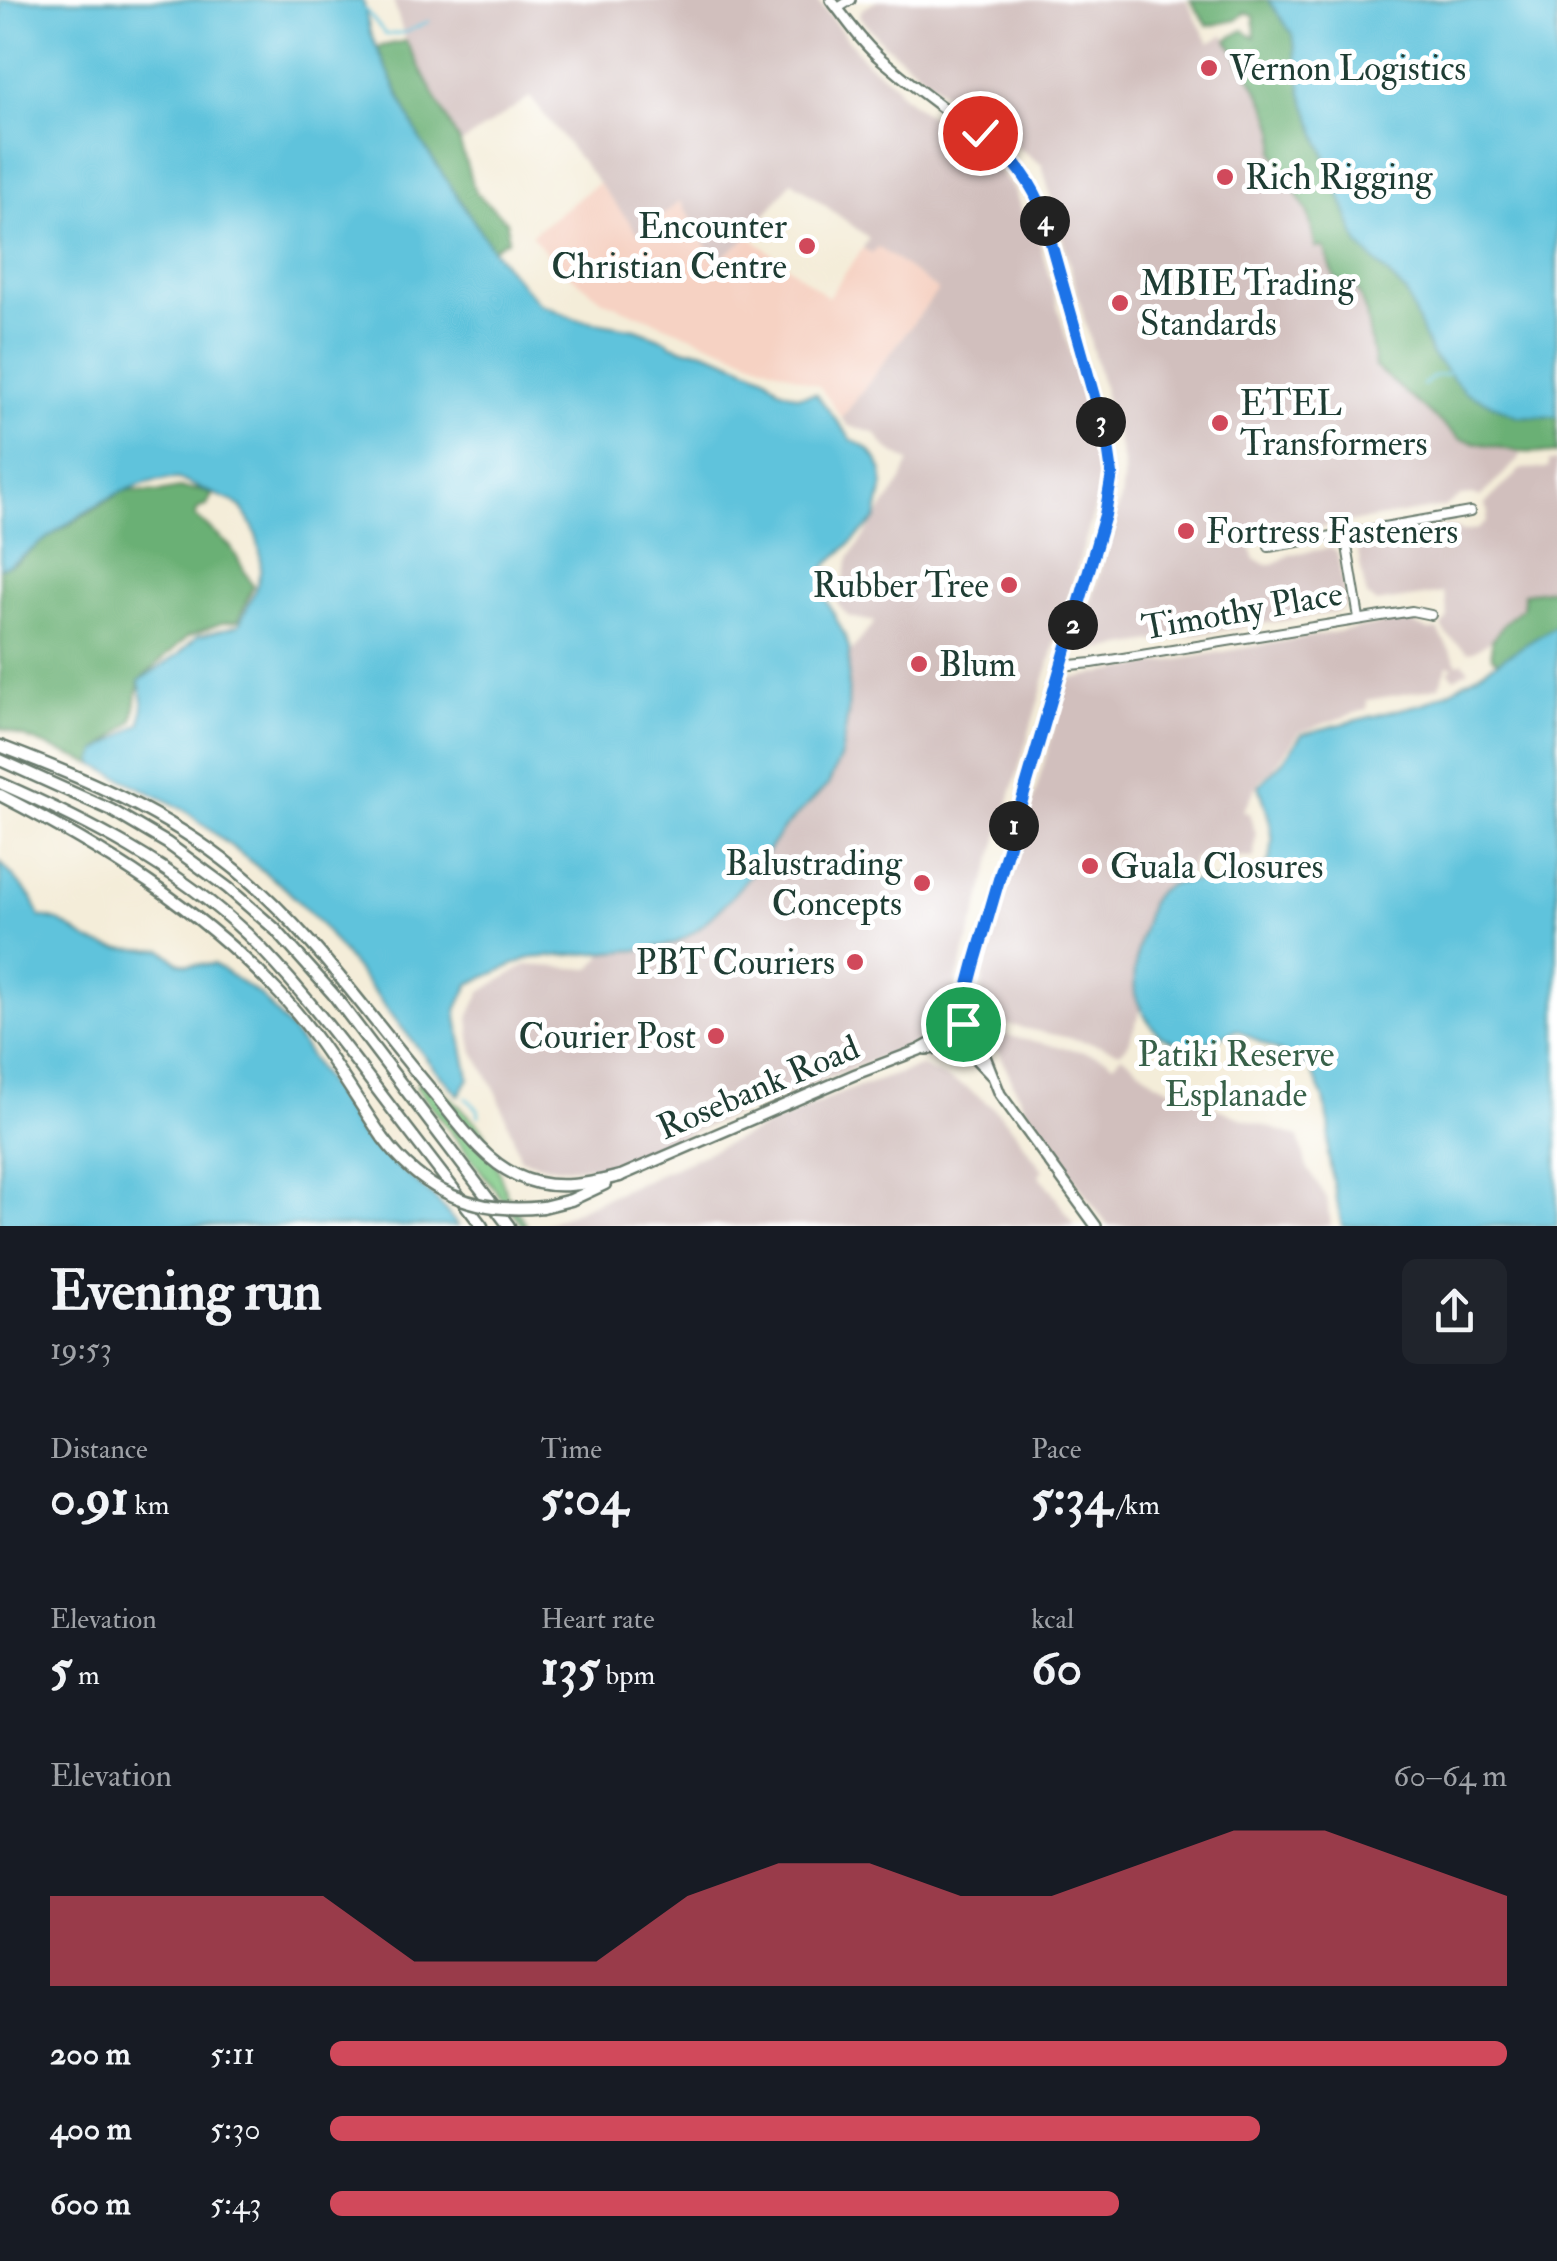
<!DOCTYPE html>
<html lang="en">
<head>
<meta charset="utf-8">
<style>
  body { margin:0; font-family:"IM FELL Double Pica",serif; background:#20242c; color:#f1f3f6; height:100vh; display:flex; flex-direction:column; font-size:38px; white-space:nowrap }
  * { box-sizing:border-box; margin:0 }
  p { font-size:32px; color:#9ea1a6 }
  .icon { flex:none; width:55px; height:55px; fill:none; stroke:currentColor; stroke-width:2; stroke-linecap:round; stroke-linejoin:round }
  .map { position:relative; height:1226px; overflow:hidden }
  .drawer { display:flex; flex-direction:column; background:#171b24; flex:1 }
  .drawer>* { flex:none }
  .pin { position:absolute; display:grid; place-items:center; width:85px; height:85px; color:#fff; margin:-42px; border:5px solid #fff; border-radius:50%; box-shadow:0 2px 10px #0007 }
  .km { position:absolute; width:50px; height:50px; margin:-25px; border-radius:50%; background:#222; color:#fff; font-size:28px; line-height:50px; text-align:center }
  .round { display:grid; place-items:center; flex:none; width:105px; height:105px; border-radius:15px; background:#20242c }
  .overview { display:flex; align-items:center; justify-content:space-between; height:170px; padding:0 50px }
  h1 { font-size:55px; font-weight:700; line-height:75px }
  .metrics { display:grid; grid-template-columns:repeat(3,1fr); gap:15px; height:170px; padding:10px 50px }
  .metrics div { display:grid; align-content:center }
  .metrics b { font-size:50px; font-weight:700 }
  .metrics small { font-size:28px; font-weight:400 }
  .metrics p { font-size:28px }
  .chart { height:280px; padding:20px 50px }
  .chart p { display:flex; justify-content:space-between }
  .chart svg { width:100%; height:180px; margin-top:10px; fill:#d1495b; opacity:.7 }
  ul { padding:0 50px; list-style:none; font-size:32px }
  li { display:grid; grid-template-columns:160px 120px 1fr; align-items:center; height:75px }
  li i { height:25px; border-radius:12px; background:#d1495b }
  .map>svg:first-child { display:block }
  .built { fill:#f6d2c3 }
  .industrial { fill:#d1bfbd }
  .green { fill:#83cc89; stroke:#51845e; stroke-width:2.5 }
  .forest { fill:#6ab075; stroke:#447654; stroke-width:2.5 }
  .water { fill:#5ec3dc; stroke:#3e8088; stroke-width:2.5 }
  .lines { fill:none; stroke-linecap:round; stroke-linejoin:round }
  .stream { stroke:#5ec3dc; stroke-width:2.5 }
  .minor-casing { stroke:#6a7b6e; stroke-width:12 }
  .major-casing { stroke:#6a7b6e; stroke-width:14 }
  .highway-casing { stroke:#6a7b6e; stroke-width:15 }
  .minor { stroke:#fff; stroke-width:8 }
  .major { stroke:#fff; stroke-width:9 }
  .highway { stroke:#fff; stroke-width:10 }
  .highway-bridge-casing { stroke:#6a7b6e; stroke-width:15; stroke-linecap:butt }
  .highway-bridge { stroke:#fff; stroke-width:10 }
  .route-casing { stroke:#fff; stroke-width:20 }
  .route { stroke:#1a73e8; stroke-width:12 }
  .poi-dot { fill:#d1495b; stroke:#fff; stroke-width:4 }
  .labels { text-anchor:middle; stroke-width:10; stroke-linejoin:round; paint-order:stroke }
  .poi-label { font-size:35px; fill:#1f3d34; stroke:#fff; text-anchor:start }
  .street-label { font-size:35px; fill:#1f3d34; stroke:#fff }
  .park-label { font-size:35px; fill:#386149; stroke:#fff }
</style>
</head>
<body>
<div class="map">
<svg width="1557" height="1226" viewBox="0 0 1557 1226">
  <rect width="100%" height="100%" fill="#fff"/>
  <filter id="ink" filterUnits="userSpaceOnUse"><feTurbulence type="fractalNoise" baseFrequency=".01" numOctaves="2"/><feDisplacementMap in="SourceGraphic" scale="20" xChannelSelector="R" yChannelSelector="G"/><feConvolveMatrix kernelMatrix="1 2 1 2 8 2 1 2 1" color-interpolation-filters="sRGB"/></filter>
  <filter id="wash" filterUnits="userSpaceOnUse"><feTurbulence type="fractalNoise" baseFrequency=".0048" numOctaves="4" result="noise"/><feDisplacementMap in="SourceGraphic" scale="40" xChannelSelector="R" yChannelSelector="G"/><feGaussianBlur stdDeviation="2.25" result="paint"/><feColorMatrix in="noise" values="0 0 0 0 0 0 0 0 0 0 0 0 0 0 0 0 0 1.4 0 .05"/><feComposite in="paint" operator="in"/></filter>
  <g filter="url(#wash)">
    <rect width="100%" height="100%" fill="#f4edd9"/>
    <!-- built -->
    <path class="built" d="M598 183 639 233 680 201 716 262 749 236 828 297 863 248 872 254 877 246 938 290 842 418 819 386 604 301 557 265 531 235Z"/>
    <!-- industrial -->
    <g class="industrial">
      <path d="M393 0H817L866 62 896 85 901 94 990 162 1013 187 1028 226 1035 225 1097 449 1100 465 1096 504 944 1024 933 1036 668 1142 619 1164 599 1167 556 1168 521 1159 497 1093 472 1048 469 1017 481 992 526 965 591 969 875 622 849 617 837 604 849 558 902 481 909 462 885 447 875 433 848 426 842 418 938 290 878 247 872 254 863 248 869 238 792 181 749 236 716 262 680 201 639 234 530 97 460 144 405 39Z"/>
      <path d="M878 0H1186L1209 43 1224 35 1271 113 1277 144 1274 153 1308 213 1316 247H1324L1335 278 1357 288 1366 313 1375 367 1460 439 1520 452 1519 459 1480 497 1472 495 1461 496 1444 507 1285 533 1270 528H1262L1258 531 1251 540 1250 546 1255 559 1265 564H1274L1291 554 1331 548 1337 552 1346 601 1345 606 1338 612 1091 651 1083 649 1079 643 1121 498 1124 470 1121 453 1042 165 948 96 884 44 859 16 861 10Z"/>
      <path d="M1548 461H1557V585L1552 589 1525 593V605L1521 611 1509 619 1501 632 1491 640 1474 651 1468 652 1447 635 1442 627 1448 617 1444 593 1376 603 1366 596 1358 552 1361 543 1450 527 1463 531 1478 529 1486 522 1488 513 1485 504 1521 469 1548 468Z"/>
      <path d="M1399 621H1408L1429 631 1438 630 1458 664 1463 662 1469 670 1454 678 1448 670 1454 667 1448 665 1439 686 1421 691 1367 700V709L1300 732 1272 770 1260 780 1243 811 1249 813 1256 834 1254 858H1194L1129 1042 1120 1052 1092 1043 986 1020 980 1011 983 974 1068 679Z"/>
      <path d="M1004 1035 1090 1053 1106 1058 1114 1064 1122 1055 1157 1083 1241 1118 1299 1137 1307 1167 1327 1198 1330 1226H1108L1027 1113 999 1052 995 1037Z"/>
      <path d="M921 1066 967 1088 994 1108 1011 1126 1043 1170 1039 1174 1076 1226H542L841 1093Z"/>
    </g>
    <!-- green -->
    <path class="green" d="M426 1075 477 1123 485 1133 507 1195 527 1226H523L416 1086Z"/>
    <!-- forest -->
    <g class="forest">
      <path d="M1190 0H1268L1293 34 1302 94 1359 245 1406 293 1411 303 1517 416 1557 417V454L1520 452 1460 439 1375 367 1366 313 1357 289 1335 278 1324 247 1316 248 1308 213 1274 152C1286 123 1242 66 1227 40L1243 30 1255 37 1254 16 1245 13 1236 20 1208 26Z"/>
      <path d="M406 41 460 144 475 192 507 221 508 239 492 249 420 140 377 47Z"/>
      <path d="M179 488 202 490 212 495 207 506 199 508 195 516 231 547 253 586 238 621 222 623 188 636 139 681 133 721 97 752 94 760 95 765 0 728V568L17 562 46 539 125 490 159 492Z"/>
      <path d="M1557 585V625L1498 662 1492 657 1491 640C1499 634 1501 627 1508 620 1518 608 1525 614 1524 593L1552 589Z"/>
    </g>
    <!-- water -->
    <g class="water">
      <path d="M0 0H363L370 33 420 140 492 249 509 270 540 304 576 319 636 329 668 341 670 344 684 349 701 350 721 357 766 376 779 389 798 396 816 394 852 440 868 449 876 458 882 471 883 485 876 519 825 567 824 595 845 636 849 648 848 714 841 756 828 785 784 828 756 868 727 902 697 930 686 937 673 944 637 950 529 958 469 984 457 1010V1018L469 1078 459 1095 432 1066 318 921 286 889 183 809 95 765 94 760 97 752 141 723 143 701 139 681 179 654 197 636 239 625C245 611 254 596 258 581 266 556 255 518 234 502L178 479C130 478 84 512 46 539 30 550 18 562 0 568Z"/>
      <path d="M1268 0H1557V417L1517 416 1465 392 1431 354 1406 293 1359 245 1302 94 1293 35Z"/>
      <path d="M1557 625V1226H1342L1328 1155 1330 1128 1324 1098 1310 1068 1237 1030C1223 1035 1201 1047 1186 1045 1178 1043 1164 1039 1158 1033 1150 1025 1137 1004 1135 993 1133 972 1138 945 1144 925 1147 917 1149 903 1154 896 1176 866 1246 894 1262 873 1283 846 1267 813 1259 785L1284 760 1302 734 1425 703 1452 690Z"/>
      <path d="M0 862 32 898 40 917C69 921 67 929 90 941 112 952 139 948 163 950L178 962 188 965 214 964 261 996 301 1043 363 1138 434 1197 458 1226H0Z"/>
    </g>
    <g class="lines">
      <!-- stream -->
      <g class="stream">
        <path d="M365 9 386 35 407 32 429 21"/>
        <path d="M1423 386 1434 376 1448 374"/>
        <path d="M466 1098 478 1109 479 1116"/>
      </g>
    </g>
  </g>
  <g filter="url(#ink)">
    <g class="lines">
      <!-- minor casing -->
      <g class="minor-casing">
        <g id="minor">
          <path d="M838 8 851 0"/>
          <path d="M1345 534 1359 618"/>
          <path d="M1269 547 1470 512"/>
          <path d="M1062 663 1071 665 1092 663 1412 611 1431 615"/>
        </g>
      </g>
      <!-- major casing -->
      <g class="major-casing">
        <g id="major">
          <path d="M831 0C847 20 862 43 881 59 907 81 934 102 961 121 998 147 1021 161 1040 204L1111 464 1112 483 1105 515 966 996 957 1014 955 1029"/>
          <path d="M926 1049 958 1046"/>
          <path d="M993 1077 971 1054 955 1042 953 1034 959 1025 968 1023 976 1028 978 1039 1000 1094 1096 1226"/>
          <path d="M620 1176 856 1074 919 1050 955 1030"/>
        </g>
      </g>
      <!-- highway casing -->
      <g class="highway-casing">
        <g id="highway">
          <path d="M0 746C84 778 164 811 235 869 312 932 367 1014 431 1090 456 1119 480 1158 516 1175 550 1192 584 1185 620 1176"/>
          <path d="M0 760 111 810 167 843 228 888 275 929 333 994 509 1226"/>
          <path d="M0 783C89 822 175 866 247 934 289 975 325 1021 361 1068 401 1121 441 1173 482 1226"/>
          <path d="M0 795C103 848 201 909 280 994 320 1036 350 1090 383 1138"/>
          <path d="M543 1207 571 1200 605 1184"/>
        </g>
      </g>
      <!-- minor -->
      <use href="#minor" class="minor"/>
      <!-- major -->
      <use href="#major" class="major"/>
      <!-- highway -->
      <use href="#highway" class="highway"/>
      <!-- highway-bridge casing -->
      <g class="highway-bridge-casing">
        <path id="highway-bridge" d="M383 1138C423 1192 475 1215 543 1207"/>
      </g>
      <!-- highway-bridge -->
      <use href="#highway-bridge" class="highway-bridge"/>
    </g>
  </g>
  <g class="lines" filter="url(#ink)">
    <!-- route casing -->
    <g class="route-casing">
      <path id="route" d="M963 1024 968 1023 966 996 975 962 1105 515 1112 474 1108 446 1040 204C1026 173 1008 153 980 133"/>
    </g>
    <!-- route -->
    <use href="#route" class="route"/>
  </g>
  <!-- markers -->
  <g class="poi-dot">
    <circle cx="1209" cy="68" r="10"/>
    <circle cx="1225" cy="177" r="10"/>
    <circle cx="807" cy="246" r="10"/>
    <circle cx="1120" cy="303" r="10"/>
    <circle cx="1220" cy="423" r="10"/>
    <circle cx="1186" cy="531" r="10"/>
    <circle cx="1009" cy="585" r="10"/>
    <circle cx="919" cy="664" r="10"/>
    <circle cx="1090" cy="866" r="10"/>
    <circle cx="922" cy="883" r="10"/>
    <circle cx="855" cy="962" r="10"/>
    <circle cx="716" cy="1036" r="10"/>
  </g>
  <g class="labels">
    <!-- poi labels -->
    <g class="poi-label">
      <text x="1229" y="80">Vernon Logistics</text>
      <text x="1245" y="189">Rich Rigging</text>
      <text x="787" y="238" text-anchor="end">Encounter<tspan x="787" dy="40">Christian Centre</tspan></text>
      <text x="1140" y="295">MBIE Trading<tspan x="1140" dy="40">Standards</tspan></text>
      <text x="1240" y="415">ETEL<tspan x="1240" dy="40">Transformers</tspan></text>
      <text x="1206" y="543">Fortress Fasteners</text>
      <text x="989" y="597" text-anchor="end">Rubber Tree</text>
      <text x="939" y="676">Blum</text>
      <text x="902" y="875" text-anchor="end">Balustrading<tspan x="902" dy="40">Concepts</tspan></text>
      <text x="1110" y="878">Guala Closures</text>
      <text x="835" y="974" text-anchor="end">PBT Couriers</text>
      <text x="696" y="1048" text-anchor="end">Courier Post</text>
    </g>
    <!-- street labels -->
    <g class="street-label">
      <text transform="translate(1242 610) rotate(-10)" y="12">Timothy Place</text>
      <text transform="translate(758 1087) rotate(-23)" y="12">Rosebank Road</text>
    </g>
    <!-- park labels -->
    <g class="park-label">
      <text x="1236" y="1066">Patiki Reserve<tspan x="1236" dy="40">Esplanade</tspan></text>
    </g>
  </g>
</svg>
<div class="pin" style="left:963px;top:1024px;background:#1e9e55"><svg class="icon" aria-label="arrive" viewBox="0 0 24 24"><path d="M6 21V4h12l-3 4 3 4H6"/></svg></div>
<div class="pin" style="left:980px;top:133px;background:#d93025"><svg class="icon" aria-label="check" viewBox="0 0 24 24"><path d="M5 12l5 5 9-10"/></svg></div>
<b class="km" style="left:1014px;top:826px">1</b>
<b class="km" style="left:1073px;top:625px">2</b>
<b class="km" style="left:1101px;top:422px">3</b>
<b class="km" style="left:1045px;top:221px">4</b>
</div>
<section class="drawer">
<div class="overview"><div><h1>Evening run</h1><p>19:53</p></div><a class="round"><svg class="icon" aria-label="share" viewBox="0 0 24 24"><path d="M12 15V3M7 8l5-5 5 5M5 13v7h14v-7"/></svg></a></div>
<div class="metrics">
<div><p>Distance</p><b>0.91<small> km</small></b></div>
<div><p>Time</p><b>5:04</b></div>
<div><p>Pace</p><b>5:34<small> /km</small></b></div>
</div>
<div class="metrics">
<div><p>Elevation</p><b>5<small> m</small></b></div>
<div><p>Heart rate</p><b>135<small> bpm</small></b></div>
<div><p>kcal</p><b>60</b></div>
</div>
<div class="chart"><p><span>Elevation</span>60–64 m</p>
<svg viewBox="0 0 160 44" preserveAspectRatio="none"><path d="M0 44V22L10 22L20 22L30 22L40 38L50 38L60 38L70 22L80 14L90 14L100 22L110 22L120 14L130 6L140 6L150 14L160 22V44z"/></svg>
</div>
<ul>
<li><b>200 m</b>5:11<i style="width:100%"></i></li>
<li><b>400 m</b>5:30<i style="width:79%"></i></li>
<li><b>600 m</b>5:43<i style="width:67%"></i></li>
</ul>
</section>
</body>
</html>
